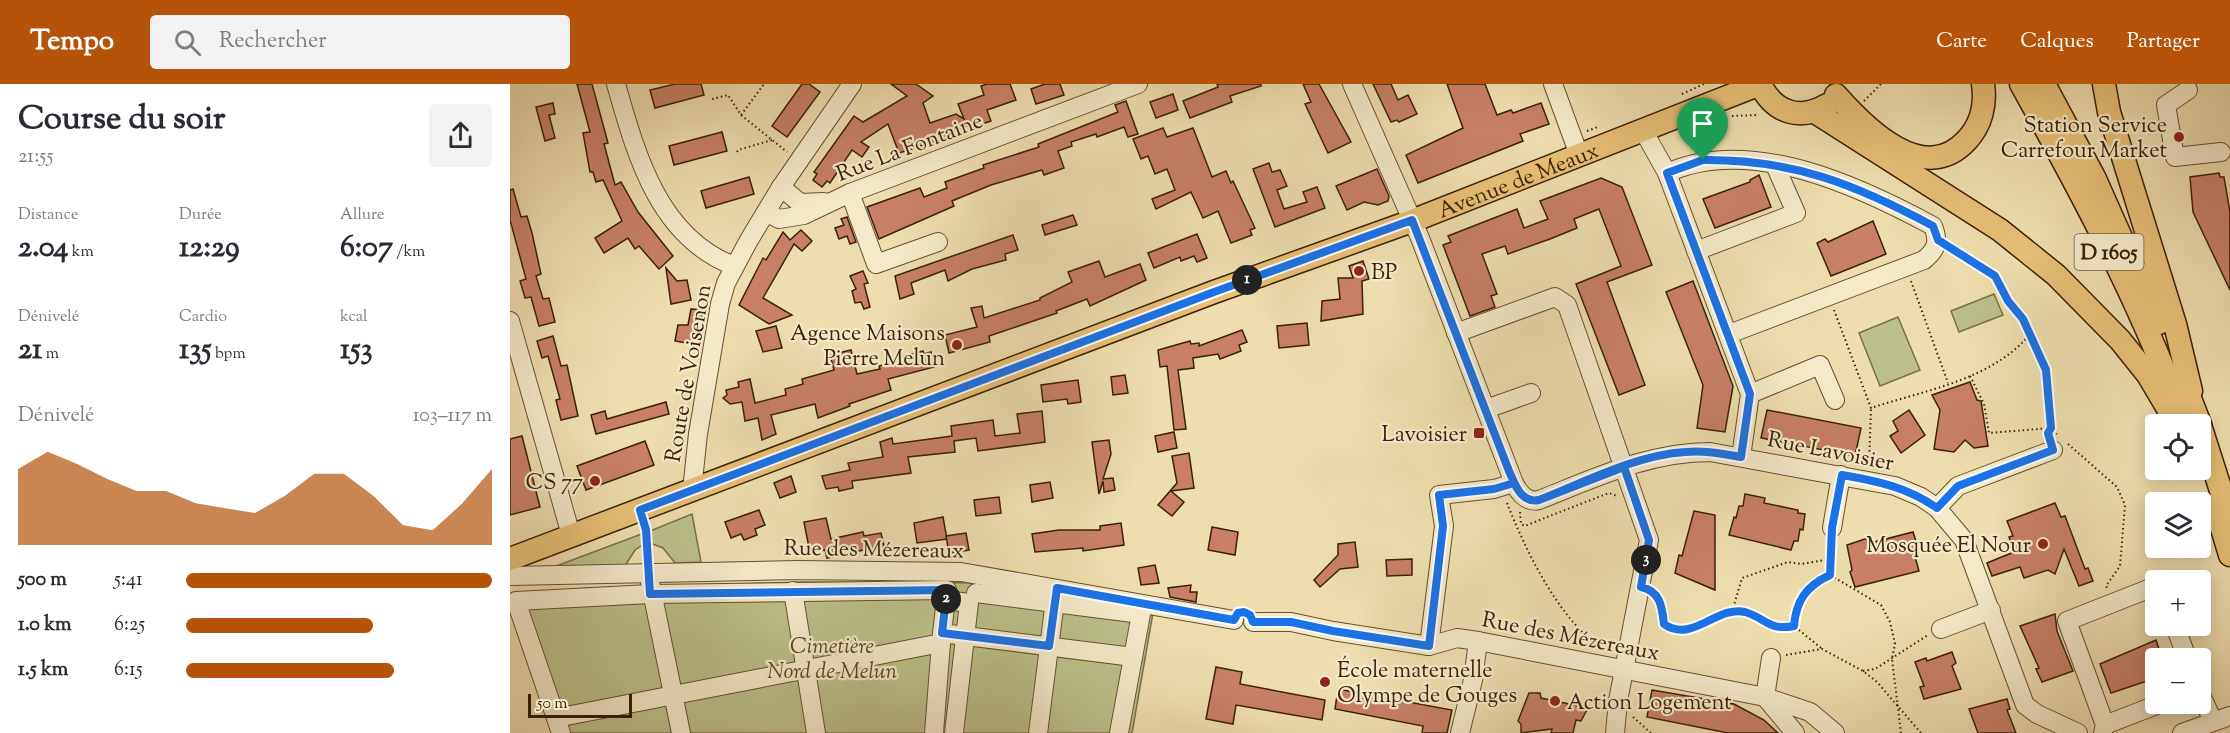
<!DOCTYPE html>
<html lang="fr">
<head>
<meta charset="utf-8">
<style>
  body { margin:0; font-family:"Sorts Mill Goudy",serif; background:#f2f2f3; color:#2b2b33; height:100vh; display:flex; flex-direction:column; font-size:22px; white-space:nowrap }
  * { box-sizing:border-box; margin:0 }
  p { font-size:20px; color:#7c7c81 }
  .icon { flex:none; width:33px; height:33px; fill:none; stroke:currentColor; stroke-width:2; stroke-linecap:round; stroke-linejoin:round }
  .map { position:relative; flex:1; overflow:hidden }
  .side { display:flex; flex-direction:column; background:#fff; width:510px }
  .side>* { flex:none }
  .buttons { position:absolute; left:1635px; top:330px; display:grid; gap:12px }
  .buttons a { display:grid; place-items:center; width:66px; height:66px; border-radius:6px; background:#fff; box-shadow:0 3px 15px #0003; font-size:30px }
  .scale { position:absolute; left:18px; bottom:15px; width:104px; box-sizing:border-box; padding-left:6px; border:3px solid #3a2106; border-top:0; font-size:16px; line-height:21px; white-space:nowrap; color:#3a2106; -webkit-text-stroke:4px #f4eaca; paint-order:stroke }
  .pin { position:absolute; display:grid; place-items:center; width:51px; height:51px; color:#fff; margin:-62px -26px; border-radius:50% 50% 50% 0; rotate:-45deg; box-shadow:0 0 6px #0007 }
  .pin .icon { rotate:45deg }
  .km { position:absolute; width:30px; height:30px; margin:-15px; border-radius:50%; background:#222; color:#fff; font-size:16px; line-height:30px; text-align:center }
  .round { display:grid; place-items:center; flex:none; width:63px; height:63px; border-radius:6px; background:#f2f2f3 }
  .headline { display:flex; align-items:center; justify-content:space-between; height:102px; padding:0 18px }
  h1 { font-size:33px; font-weight:800; line-height:45px }
  .metrics { display:grid; grid-template-columns:repeat(3,1fr); gap:9px; height:102px; padding:6px 18px }
  .metrics div { display:grid; align-content:center }
  .metrics b { font-size:30px; font-weight:800 }
  .metrics small { font-size:16px; font-weight:400 }
  .metrics p { font-size:16px }
  .chart { height:168px; padding:12px 18px }
  .chart p { display:flex; justify-content:space-between }
  .chart svg { width:100%; height:108px; margin-top:6px; fill:#b45309; opacity:.7 }
  ul { padding:0 18px; list-style:none; font-size:20px }
  li { display:grid; grid-template-columns:96px 72px 1fr; align-items:center; height:45px }
  li i { height:15px; border-radius:8px; background:#b45309 }
  header { display:flex; align-items:center; gap:36px; box-sizing:border-box; height:84px; padding:0 30px; background:#b45309; color:#fff }
  header strong { font-size:28px }
  nav { display:flex; gap:33px; margin-inline-start:auto; font-size:21px }
  .search { width:420px; height:54px; background:#f2f2f3; display:flex; align-items:center; gap:15px; box-sizing:border-box; padding:0 21px; border-radius:6px; color:#7c7c81; font-size:22px }
  main { display:flex; flex:1; min-height:0 }
  .map>svg:first-child { display:block }
  .green { fill:#bbc088; stroke:#7a7047; stroke-width:1.5 }
  .building { fill:#c87f66; stroke:#3a2106; stroke-width:1.5 }
  .lines { fill:none; stroke-linecap:round; stroke-linejoin:round }
  .minor-casing { stroke:#675030; stroke-width:20 }
  .major-casing { stroke:#3a2106; stroke-width:25 }
  .path { stroke:#3a2106; stroke-width:2; stroke-dasharray:1.5 3; stroke-linecap:butt }
  .minor { stroke:#f4eaca; stroke-width:18 }
  .major { stroke:#e7bf76; stroke-width:22 }
  .route-casing { stroke:#fff; stroke-width:12 }
  .route { stroke:#1a73e8; stroke-width:8 }
  .poi-dot { fill:#8f2418; stroke:#f4eaca; stroke-width:2 }
  .labels { text-anchor:middle; stroke-width:4.5; stroke-linejoin:round; paint-order:stroke }
  .shield { fill:#f4eaca; stroke:#725d41; stroke-width:1.5 }
  .shield-label { font-size:21px; font-weight:bold; fill:#3a2106 }
  .poi-label { font-size:22px; fill:#3a2106; stroke:#f4eaca; text-anchor:end }
  .street-label { font-size:22px; fill:#3a2106; stroke:#f4eaca }
  .park-label { font-size:22px; font-style:italic; fill:#5a4926; stroke:#f4eaca }
</style>
</head>
<body>
<header>
<strong>Tempo</strong>
<div class="search"><svg class="icon" aria-label="search" viewBox="0 0 24 24"><circle cx="10" cy="10" r="6"/><path d="M15 15l6 6"/></svg>Rechercher</div>
<nav><a>Carte</a><a>Calques</a><a>Partager</a></nav>
</header>
<main>
<section class="side">
<div class="headline"><div><h1>Course du soir</h1><p>21:55</p></div><a class="round"><svg class="icon" aria-label="share" viewBox="0 0 24 24"><path d="M12 15V3M7 8l5-5 5 5M5 13v7h14v-7"/></svg></a></div>
<div class="metrics">
<div><p>Distance</p><b>2.04<small> km</small></b></div>
<div><p>Durée</p><b>12:29</b></div>
<div><p>Allure</p><b>6:07<small> /km</small></b></div>
</div>
<div class="metrics">
<div><p>Dénivelé</p><b>21<small> m</small></b></div>
<div><p>Cardio</p><b>135<small> bpm</small></b></div>
<div><p>kcal</p><b>153</b></div>
</div>
<div class="chart"><p><span>Dénivelé</span>103–117 m</p>
<svg viewBox="0 0 160 44" preserveAspectRatio="none"><path d="M0 44V13L10 6L20 11L30 17L40 22L50 22L60 27L70 29L80 31L90 24L100 15L110 15L120 24L130 36L140 38L150 27L160 13V44z"/></svg>
</div>
<ul>
<li><b>500 m</b>5:41<i style="width:100%"></i></li>
<li><b>1.0 km</b>6:25<i style="width:61%"></i></li>
<li><b>1.5 km</b>6:15<i style="width:68%"></i></li>
</ul>
</section>
<div class="map">
<svg width="1720" height="649" viewBox="0 0 1720 649">
  <rect width="100%" height="100%" fill="#eedead"/>
  <filter id="stains"><feTurbulence type="fractalNoise" baseFrequency=".00333" numOctaves="4"/><feColorMatrix values="0 0 0 0 .2 0 0 0 0 .09 0 0 0 0 .02 0 0 0 .5 -.17"/></filter>
  <radialGradient id="worn" r=".72"><stop offset=".6" stop-color="#630" stop-opacity="0"/><stop offset="1" stop-color="#630" stop-opacity=".3"/></radialGradient>
  <!-- green -->
  <g class="green">
    <path d="M1484 210 1493 231 1449 248 1441 227Z"/>
    <path d="M1388 233 1410 286 1370 302 1349 249Z"/>
    <path d="M182 430 191 478 165 479 153 464 140 459V447Z"/>
    <path d="M134 449V460L125 466 115 482 41 484Z"/>
    <path d="M294 498 480 499 643 529 622 649H44L0 511 79 504Z"/>
  </g>
  <!-- building -->
  <g class="building">
    <path d="M67 0H82L98 59 94 60 105 101 111 98 128 128 163 172 149 185 129 162 125 165 118 154 94 169 85 154 112 137 93 96 86 98 83 88H80L73 49 80 48Z"/>
    <path d="M165 0H191L194 11 145 24 140 6Z"/>
    <path d="M292 0H299L310 8 277 53 262 42Z"/>
    <path d="M381 0H406L423 12 413 19 420 39 446 30 454 35 448 20 474 11 471 2 477 0H500L506 16 477 26 481 37 469 41 467 38 437 49 438 53 389 69 378 40 351 58 359 63 352 73 342 66 320 99 317 97 312 103 303 96 307 90 304 88 344 32 353 38 397 12Z"/>
    <path d="M535 0H550L554 11 526 20 521 5Z"/>
    <path d="M707 0H751V2L720 12 722 18 680 34 673 17 708 3Z"/>
    <path d="M793 0H809L841 58 818 69 795 20 801 18Z"/>
    <path d="M863 0H881L888 16 898 11 907 30 889 38 887 36 881 38Z"/>
    <path d="M937 0H975L987 31 1001 26 1003 29 1031 19 1039 40 1010 50 1013 57 908 99 896 71 953 44Z"/>
    <path d="M663 10 668 26 646 34 640 18Z"/>
    <path d="M616 17 628 50 618 53 614 43 587 53 586 50 561 58 562 62 548 67 554 84 534 91 532 86 481 101 442 117 444 122 369 155 357 123 410 104 414 113 437 104 435 98 474 84 473 81 529 63 528 60 608 28 605 21Z"/>
    <path d="M43 19 45 30 39 31 45 54 35 57 26 23Z"/>
    <path d="M653 44 657 53 683 44 702 93 716 87 721 99 723 97 745 144 740 146 742 151 721 159 708 127 693 134 681 108 646 125 642 115 665 106 657 85 645 90 638 72 631 75 623 55Z"/>
    <path d="M212 48 217 67 164 81 159 62Z"/>
    <path d="M759 79 762 88 770 86 777 102 767 106 774 125 797 118 793 108 807 103 815 124 765 143 743 85Z"/>
    <path d="M867 85 879 112 878 117 868 121 854 118 837 126 826 102Z"/>
    <path d="M1709 89 1710 93H1714L1720 128V206L1683 128 1680 93Z"/>
    <path d="M1249 91 1261 123 1205 144 1193 115 1240 98V96Z"/>
    <path d="M239 93 244 110 196 124 191 107Z"/>
    <path d="M1091 94 1112 103 1142 181 1097 198 1135 301 1109 311 1066 200 1111 182 1089 125 1064 135 1067 144 1040 155 998 170 995 162 972 170 987 210 981 212 985 223 960 232 933 161 941 158 938 152 1007 125 1014 144 1038 135 1030 117Z"/>
    <path d="M3 105 11 133 17 132 22 149 31 190 26 192 33 215 39 214 45 238 29 242 21 213 15 214 10 197 16 195 0 136V106Z"/>
    <path d="M563 131 567 141 535 151 532 141Z"/>
    <path d="M337 133 346 158 340 160 337 152 329 155 325 144 334 141 331 135Z"/>
    <path d="M1363 137 1376 170 1321 192 1307 159 1315 155 1318 158Z"/>
    <path d="M291 146 302 157 292 167 284 160 253 214 282 231 259 240 229 221 253 174 256 176 273 148 280 156Z"/>
    <path d="M687 150 697 174 687 178 684 172 671 177 670 173 644 184 638 169Z"/>
    <path d="M503 151 508 166 495 170 496 176 462 185 438 197 435 186 422 191 401 199 404 210 390 215 385 192Z"/>
    <path d="M589 177 595 193 630 180 636 196 580 222 577 215 546 227 547 229 479 252 480 258 439 269 435 251 467 243 461 224 472 222 474 234 530 216V214L562 198 558 188Z"/>
    <path d="M853 177 859 195 852 197 853 230 811 237 812 217 830 215 828 194H843L839 182Z"/>
    <path d="M156 184 167 197 177 196 181 216 161 220Z"/>
    <path d="M353 187 358 199 354 200 360 223 354 225 351 218 345 219 342 207 346 205 340 192Z"/>
    <path d="M1183 197 1223 302 1215 348 1187 344 1193 301 1156 208Z"/>
    <path d="M181 225 193 226 187 261 165 257 168 241H178Z"/>
    <path d="M797 239 799 261 769 264 767 242Z"/>
    <path d="M266 242 272 264 253 268 246 247Z"/>
    <path d="M732 246 737 258 729 261 731 267 710 275 708 270 683 274 684 284 668 286 676 345 664 346 657 282 650 283 648 266 680 257 681 260 689 259V262Z"/>
    <path d="M43 252 51 282 57 281 68 332 51 336 46 316 50 315 38 272 32 274 27 257Z"/>
    <path d="M341 266 347 290 370 285 369 282 380 279V276L413 267 414 270 421 268 424 283 378 295 381 306 339 320 340 322 308 334 305 320 261 331 266 350 252 356 248 334 235 337 232 318 220 320 213 314 217 311 216 306 229 303 228 298 240 295 245 319 276 311 275 305 293 300 292 295 324 286 320 271Z"/>
    <path d="M615 291 618 309 603 311 601 293Z"/>
    <path d="M568 296 571 318 558 320 557 315 533 318 531 301Z"/>
    <path d="M1460 298 1467 316 1471 317 1478 362 1464 364 1455 356 1444 368 1424 365 1430 326 1422 311Z"/>
    <path d="M156 318 159 330 86 350 81 331 95 327 97 335Z"/>
    <path d="M1257 326 1351 344 1345 372 1251 354Z"/>
    <path d="M1399 326 1415 351 1391 369 1380 352 1388 347 1383 337Z"/>
    <path d="M532 327 535 358 468 367 466 354 444 357 445 368 398 373 401 389 342 397 343 404 329 407 328 403 316 405 315 402 312 392 340 386 338 379 373 373 370 358 382 354 383 360 442 352 441 342 483 336 485 352 510 349 507 330Z"/>
    <path d="M664 348 667 364 648 368 645 352Z"/>
    <path d="M12 352 30 423 0 431V355Z"/>
    <path d="M599 356 601 370 593 395 603 394 605 406 594 408 593 397 589 410 582 358Z"/>
    <path d="M135 357 144 381 76 406 67 382Z"/>
    <path d="M679 369 684 404 661 407 674 418 662 432 648 421 667 399 662 372Z"/>
    <path d="M281 392 286 408 270 414 264 399Z"/>
    <path d="M540 398 543 414 522 418 520 401Z"/>
    <path d="M1235 410 1255 414 1254 419 1288 426V429L1295 430 1293 446 1290 445 1288 457H1284L1281 466 1219 451 1224 433 1226 434 1229 422H1233Z"/>
    <path d="M489 413 491 429 466 432 464 416Z"/>
    <path d="M1545 419 1551 433 1555 432 1575 485 1578 484 1583 497 1569 502 1554 465 1545 490 1538 486 1514 494 1510 483 1482 492 1477 479 1504 468 1499 453 1503 452 1497 437Z"/>
    <path d="M249 426 255 441 245 445 247 451 234 456 231 450 221 454 215 438Z"/>
    <path d="M1184 427 1205 431V506L1165 489 1169 471 1172 472Z"/>
    <path d="M433 433 437 455 407 459 404 439Z"/>
    <path d="M316 434 321 455 353 448 354 452 371 449 375 466 364 468 363 464 317 474 315 466 300 469 294 438Z"/>
    <path d="M611 439 614 461 573 467V464L525 468 522 450 549 446H590V442Z"/>
    <path d="M702 443 728 448 725 471 698 466Z"/>
    <path d="M1403 448 1408 463 1403 465 1409 487 1345 503 1340 488 1342 486 1337 461 1358 454 1360 459Z"/>
    <path d="M456 449 459 466 439 469 436 452Z"/>
    <path d="M845 458 848 483 830 485 810 503 804 496 828 471V460Z"/>
    <path d="M902 475V491L877 492 876 476Z"/>
    <path d="M645 481 649 499 631 501 628 484Z"/>
    <path d="M681 501 680 508H687L686 518 660 513 658 504Z"/>
    <path d="M1545 530 1547 547 1563 587 1532 598 1526 585 1529 584 1510 542Z"/>
    <path d="M1646 556 1652 574H1646V594L1601 609 1590 580Z"/>
    <path d="M1442 568 1446 579 1442 582 1451 605 1414 615 1410 603 1414 602 1405 578 1416 574 1417 577Z"/>
    <path d="M706 583 732 588 730 600 815 616 812 636 726 621 723 640 696 635Z"/>
    <path d="M828 605 942 626 937 649H912L913 642 825 625Z"/>
    <path d="M1142 606 1224 620 1254 636 1268 649H1218L1137 633Z"/>
    <path d="M1019 609H1030L1031 614 1078 624 1071 637 1066 636 1063 649H1041L1042 645 1011 649V640L1008 637Z"/>
    <path d="M1497 615 1500 625 1497 626 1506 649H1468L1459 625Z"/>
  </g>
  <g class="lines">
    <!-- minor casing -->
    <g class="minor-casing">
      <g id="minor">
        <path d="M106 0C126 70 148 153 224 182"/>
        <path d="M842 0 910 154 1004 399C1009 409 1017 419 1029 416 1085 394 1139 368 1200 368L1385 402 1411 413 1427 424 1454 456 1515 621 1527 630 1568 649"/>
        <path d="M1043 0 1069 71"/>
        <path d="M1678 6 1656 21 1665 73 1711 68"/>
        <path d="M1133 46 1157 89 1240 310 1231 373"/>
        <path d="M1157 89C1240 51 1349 102 1423 142 1429 158 1427 165 1414 176L1219 250"/>
        <path d="M271 103 290 119 314 118"/>
        <path d="M340 109 366 180 428 158"/>
        <path d="M256 128 269 135 294 131 340 109 628 0"/>
        <path d="M1186 167 1286 129 1265 81"/>
        <path d="M0 237 61 451"/>
        <path d="M946 249 1045 213 1057 221 1139 456 1108 617 1105 649"/>
        <path d="M1240 310 1310 281 1325 316"/>
        <path d="M976 325 1021 309"/>
        <path d="M182 406 188 350 210 220 216 199 239 156 271 103 342 0"/>
        <path d="M1427 424 1448 402 1543 366"/>
        <path d="M1322 444 1331 391"/>
        <path d="M0 492 288 486 451 488 724 536"/>
        <path d="M140 498 171 649"/>
        <path d="M283 507 306 649"/>
        <path d="M466 509 631 530 609 649"/>
        <path d="M436 516 459 519 444 649"/>
        <path d="M743 538H781L823 547 919 562 947 554 968 557 1255 613 1300 628 1325 649"/>
        <path d="M1665 542 1677 574"/>
        <path d="M1431 545 1481 526"/>
        <path d="M919 562 934 442 929 411 984 405 1004 399"/>
        <path d="M1261 574 1255 613 1285 649"/>
        <path d="M1690 609 1703 637"/>
        <path d="M46 634 431 559 432 549"/>
        <path d="M1595 641 1649 620"/>
        <path d="M51 649 6 517 140 510 437 506 432 549 623 573"/>
        <path d="M424 649 431 559"/>
        <path d="M528 649 546 509"/>
        <path d="M950 649 963 596 968 557"/>
        <path d="M1593 649 1595 641 1557 537 1646 502"/>
        <path d="M1672 649 1720 632"/>
      </g>
    </g>
    <!-- major casing -->
    <g class="major-casing">
      <g id="major">
        <path d="M1250 0C1264 29 1290 37 1317 21"/>
        <path d="M1511 0C1569 104 1626 210 1668 322"/>
        <path d="M1534 0 1585 95 1649 239"/>
        <path d="M1594 0 1599 28 1665 240 1681 307"/>
        <path d="M1326 11C1356 45 1414 103 1457 56 1471 41 1476 21 1473 0"/>
        <path d="M1305 28 1490 146 1546 191 1610 256 1638 291 1667 340"/>
        <path d="M1672 294 1690 340"/>
        <path d="M1690 341 1720 435"/>
        <path d="M1705 421 1720 471"/>
        <path id="s1" d="M0 475 704 208 902 137 1250 0"/>
      </g>
    </g>
    <!-- path -->
    <g class="path">
      <path d="M1172 10 1194 0"/>
      <path d="M202 15 218 11 231 31 277 68"/>
      <path d="M1354 17 1371 0"/>
      <path d="M231 31 254 0"/>
      <path d="M1222 32 1249 31"/>
      <path d="M1077 47 1088 43"/>
      <path d="M227 68 228 66 262 56"/>
      <path d="M1440 164 1485 192 1498 217 1513 235 1536 286 1541 344 1538 350"/>
      <path d="M1401 197 1438 299"/>
      <path d="M1324 226 1361 324C1415 306 1483 296 1521 249"/>
      <path d="M1460 292 1474 320 1479 349 1541 344 1547 350"/>
      <path d="M1558 360 1607 403 1615 421 1610 482 1596 502 1598 505"/>
      <path d="M1359 381 1361 324"/>
      <path d="M997 419C1015 465 1048 534 1090 563"/>
      <path d="M1010 428 1011 440 1015 442 1037 433"/>
      <path d="M1037 433 1099 409 1107 412"/>
      <path d="M136 443 138 473"/>
      <path d="M1321 460 1320 491 1371 521 1380 538 1385 560 1382 575 1391 649"/>
      <path d="M1145 509 1154 540 1161 545H1181L1222 528H1235L1269 545 1284 542"/>
      <path d="M1222 528 1232 494 1278 478 1291 480 1320 475"/>
      <path d="M1311 564 1284 542C1286 517 1296 502 1320 491"/>
      <path d="M1276 571 1312 565 1353 587 1367 598 1411 649"/>
      <path d="M1353 587 1365 585 1418 551"/>
      <path d="M1123 633 1141 649"/>
    </g>
    <!-- minor -->
    <use href="#minor" class="minor"/>
    <!-- major -->
    <use href="#major" class="major"/>
  </g>
  <g class="lines">
    <!-- route casing -->
    <g class="route-casing">
      <path id="route" d="M1193 76 1157 89 1240 310 1231 373C1213 370 1195 366 1175 368 1126 371 1075 398 1029 416 1011 420 1005 400 999 387L902 136 704 208 130 426 136 446 140 510 437 506 432 549 539 562 547 504 724 536 728 529 734 528 740 531 743 538H781L823 547 919 562 933 442 929 411 984 405 1004 399C1009 409 1017 419 1029 416L1114 383 1139 456 1131 503C1150 507 1152 522 1154 540 1182 560 1207 521 1235 528 1256 534 1258 547 1284 542 1286 517 1296 502 1320 491L1322 444 1332 391C1367 397 1397 403 1427 424L1448 402 1543 366 1538 349 1541 344 1536 286 1513 235 1498 217 1485 192 1428 156 1423 142C1345 100 1282 75 1193 76"/>
    </g>
    <!-- route -->
    <use href="#route" class="route"/>
  </g>
  <!-- markers -->
  <g class="poi-dot">
    <circle cx="1669" cy="53" r="6"/>
    <circle cx="849" cy="187" r="6"/>
    <circle cx="447" cy="261" r="6"/>
    <rect x="963" y="343" width="12" height="12" rx="3"/>
    <circle cx="85" cy="397" r="6"/>
    <circle cx="1533" cy="460" r="6"/>
    <circle cx="815" cy="598" r="6"/>
    <circle cx="1045" cy="617" r="6"/>
  </g>
  <g class="labels">
    <!-- shield labels -->
    <rect class="shield" x="1564.5" y="150" width="69" height="36" rx="4.5"/>
    <g class="shield-label">
      <text x="1599" y="175">D 1605</text>
    </g>
    <!-- poi labels -->
    <g class="poi-label">
      <text x="1657" y="48">Station Service<tspan x="1657" dy="25">Carrefour Market</tspan></text>
      <text x="861" y="195" text-anchor="start">BP</text>
      <text x="435" y="256">Agence Maisons<tspan x="435" dy="25">Pierre Melun</tspan></text>
      <text x="957" y="357">Lavoisier</text>
      <text x="73" y="405">CS 77</text>
      <text x="1521" y="468">Mosquée El Nour</text>
      <text x="827" y="593" text-anchor="start">École maternelle<tspan x="827" dy="25">Olympe de Gouges</tspan></text>
      <text x="1057" y="625" text-anchor="start">Action Logement</text>
    </g>
    <!-- street labels -->
    <g class="street-label">
      <text transform="translate(399 62) rotate(-21)" y="8">Rue La Fontaine</text>
      <text dy="8" stroke="none"><textPath href="#s1" startOffset="1077">Avenue de Meaux</textPath></text>
      <text transform="translate(177 289) rotate(-80)" y="8">Route de Voisenon</text>
      <text transform="translate(1321 366) rotate(11)" y="8">Rue Lavoisier</text>
      <text transform="translate(364 464) rotate(1)" y="8">Rue des Mézereaux</text>
      <text transform="translate(1061 551) rotate(11)" y="8">Rue des Mézereaux</text>
    </g>
    <!-- park labels -->
    <g class="park-label">
      <text x="322" y="569">Cimetière<tspan x="322" dy="25">Nord de Melun</tspan></text>
    </g>
  </g>
  <rect width="100%" height="100%" filter="url(#stains)"/>
  <rect width="100%" height="100%" fill="url(#worn)"/>
</svg>
<div class="buttons">
<a><svg class="icon" aria-label="locate" viewBox="0 0 24 24"><circle cx="12" cy="12" r="6"/><path d="M12 2v4M12 18v4M2 12h4M18 12h4"/></svg></a>
<a><svg class="icon" aria-label="layers" viewBox="0 0 24 24"><path d="M12 4l9 5-9 5-9-5zM3 14l9 5 9-5"/></svg></a>
<a>+</a>
<a>−</a>
</div>
<div class="scale">50 m</div>
<div class="pin" style="left:1193px;top:76px;background:#1e9e55"><svg class="icon" aria-label="arrive" viewBox="0 0 24 24"><path d="M6 21V4h12l-3 4 3 4H6"/></svg></div>
<b class="km" style="left:737px;top:196px">1</b>
<b class="km" style="left:436px;top:515px">2</b>
<b class="km" style="left:1136px;top:476px">3</b>
</div>
</main>
</body>
</html>
